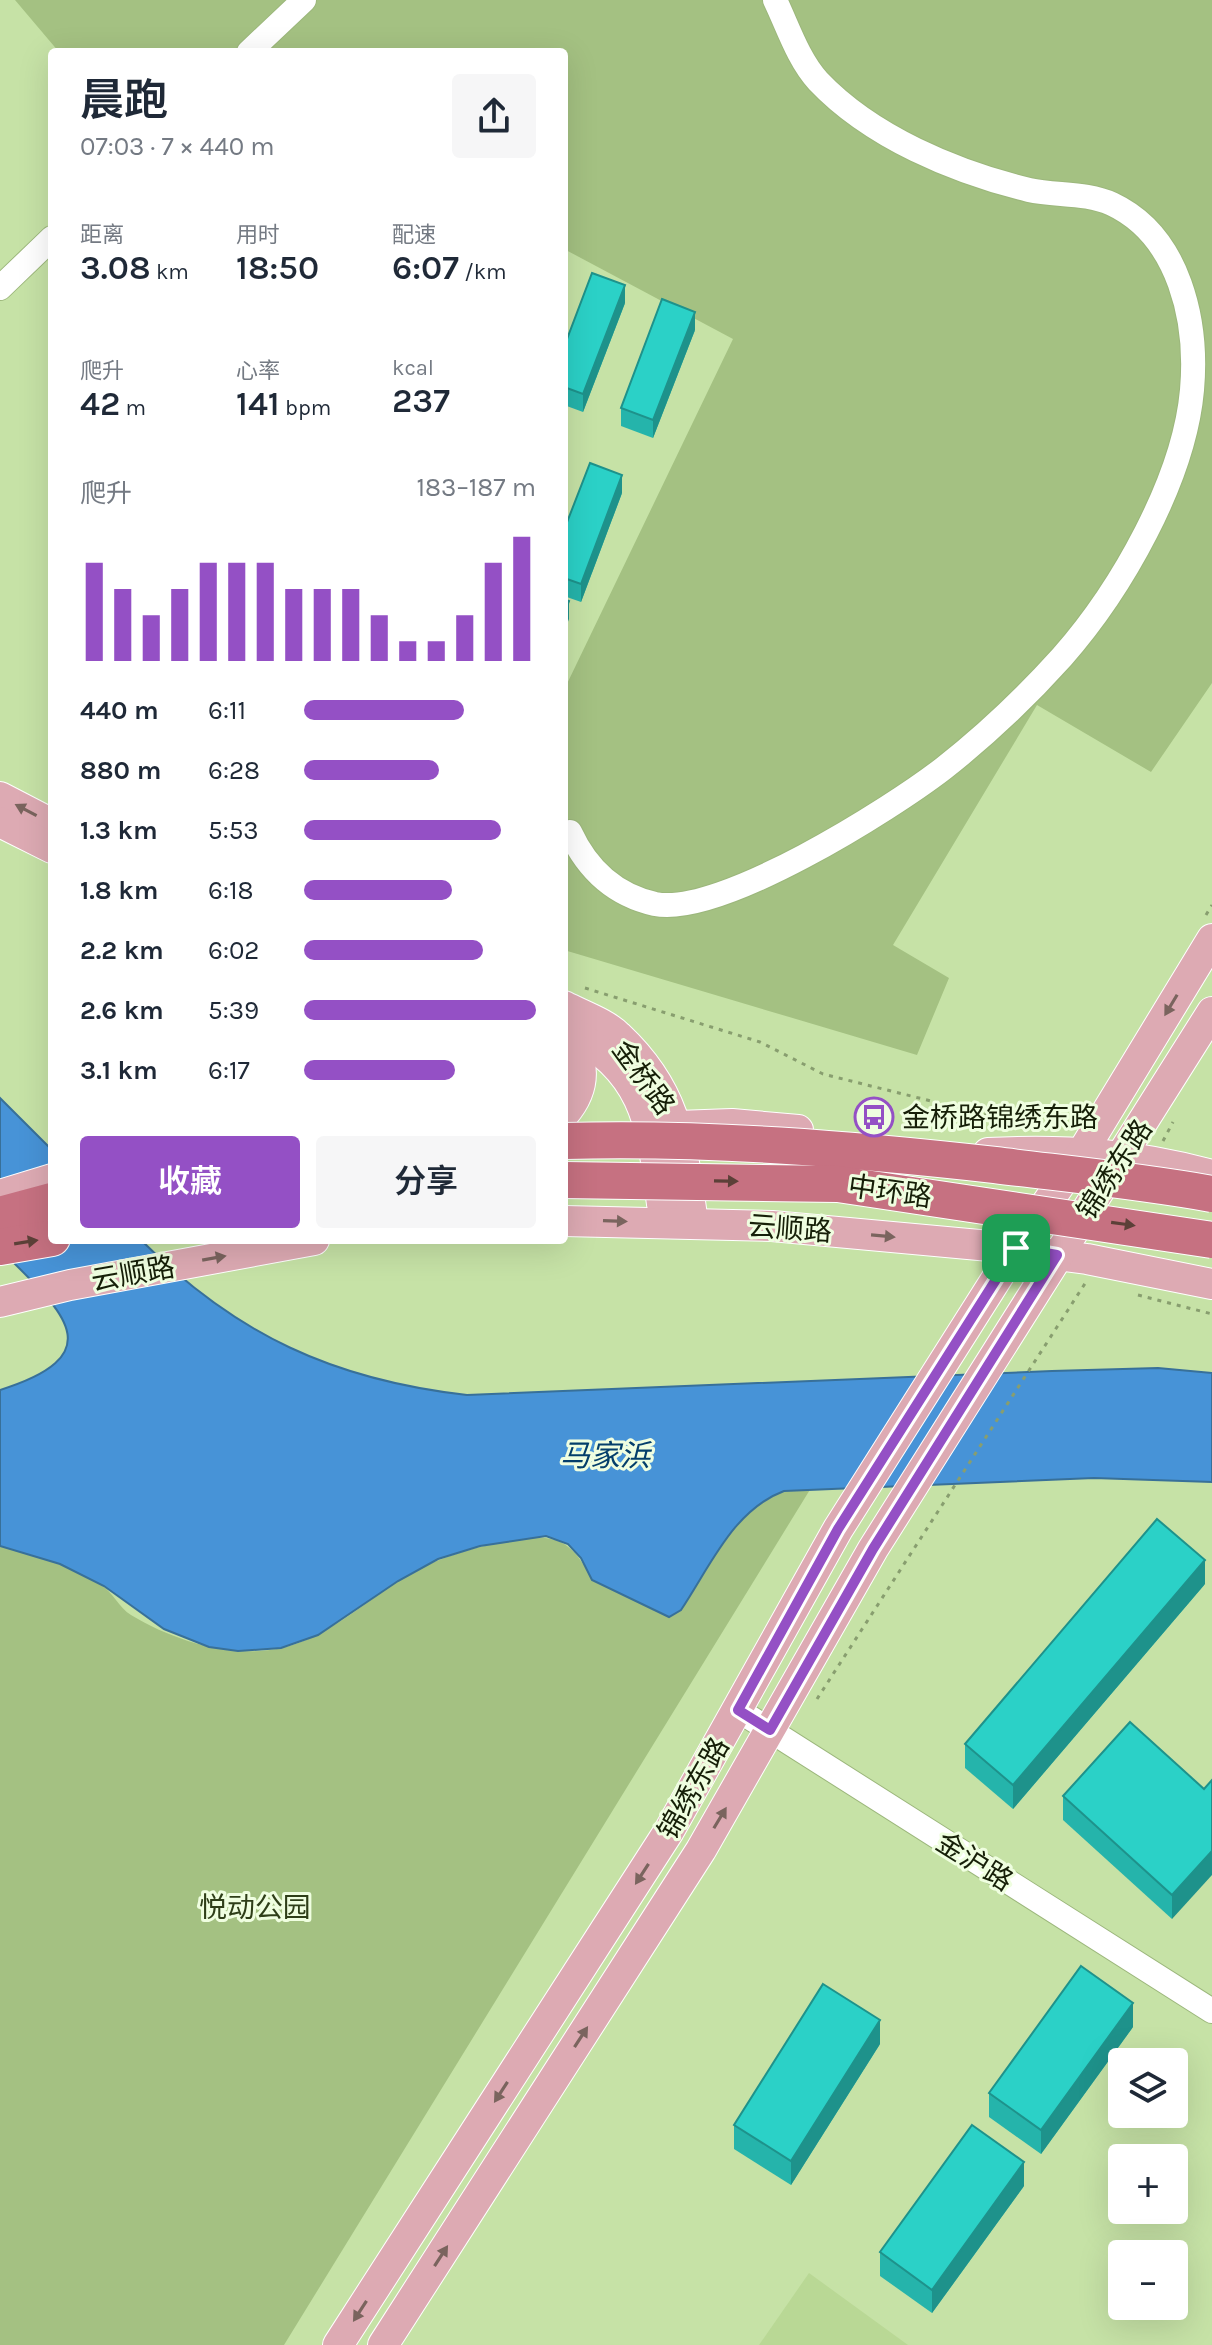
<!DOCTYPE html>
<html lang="zh">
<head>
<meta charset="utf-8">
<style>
  body { margin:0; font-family:Karla,"Noto Sans SC",sans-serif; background:#f6f6f7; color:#1f2937; height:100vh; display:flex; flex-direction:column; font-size:30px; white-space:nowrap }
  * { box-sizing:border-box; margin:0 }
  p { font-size:26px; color:#747a83 }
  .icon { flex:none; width:44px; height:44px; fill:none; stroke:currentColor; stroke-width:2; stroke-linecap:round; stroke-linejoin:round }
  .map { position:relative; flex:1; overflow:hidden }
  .details { position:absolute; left:48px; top:48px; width:520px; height:1196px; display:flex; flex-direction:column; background:#fff; border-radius:8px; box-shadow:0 8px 32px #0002 }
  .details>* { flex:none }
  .buttons { position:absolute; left:1108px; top:2048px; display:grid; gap:16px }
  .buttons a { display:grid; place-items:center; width:80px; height:80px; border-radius:8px; background:#fff; box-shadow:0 8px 32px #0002; font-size:40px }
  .pin { position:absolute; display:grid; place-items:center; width:68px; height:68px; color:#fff; margin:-34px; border-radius:16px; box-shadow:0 4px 12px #0006 }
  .round { display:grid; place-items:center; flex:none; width:84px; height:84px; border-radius:8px; background:#f6f6f7 }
  .summary { display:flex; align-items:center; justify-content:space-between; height:136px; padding:0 32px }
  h1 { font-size:44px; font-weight:600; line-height:60px }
  .figures { display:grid; grid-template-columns:repeat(3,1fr); gap:12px; height:136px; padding:8px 32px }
  .figures div { display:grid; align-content:center }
  .figures b { font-size:34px; font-weight:600 }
  .figures small { font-size:22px; font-weight:400 }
  .figures p { font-size:22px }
  .chart { height:224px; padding:16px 32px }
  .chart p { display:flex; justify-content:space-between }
  .chart svg { width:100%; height:144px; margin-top:8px; stroke:#9450c5; stroke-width:6 }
  .cta { display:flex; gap:16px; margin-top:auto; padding:16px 32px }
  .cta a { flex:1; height:92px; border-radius:8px; background:#9450c5; color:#fff; font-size:32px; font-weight:600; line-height:92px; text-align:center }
  .cta a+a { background:#f6f6f7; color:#1f2937 }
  ul { padding:0 32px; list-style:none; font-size:26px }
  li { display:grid; grid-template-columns:128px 96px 1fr; align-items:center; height:60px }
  li i { height:20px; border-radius:10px; background:#9450c5 }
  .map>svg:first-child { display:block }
  .built { fill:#b9d895 }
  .green { fill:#a4c182 }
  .water { fill:#4793d7; stroke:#387099; stroke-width:2 }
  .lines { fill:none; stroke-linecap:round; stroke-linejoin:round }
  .minor-casing { stroke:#9cb77c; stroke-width:26 }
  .major-casing { stroke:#fff; stroke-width:32 }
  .highway-casing { stroke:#fff; stroke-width:38 }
  .path { stroke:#889e6f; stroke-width:3; stroke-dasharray:4 6; stroke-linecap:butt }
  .minor { stroke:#fff; stroke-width:24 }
  .major { stroke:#ddaab3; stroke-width:30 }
  .highway { stroke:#c67181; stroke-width:36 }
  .highway-bridge-casing { stroke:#fff; stroke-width:38; stroke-linecap:butt }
  .highway-bridge { stroke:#c67181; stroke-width:36 }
  .wall { fill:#25b4ab }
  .shaded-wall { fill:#1e928b }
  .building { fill:#2bd1c7; stroke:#1e928b; stroke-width:2 }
  .oneway { fill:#7a645e }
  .oneway2 { fill:#5c4038 }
  .route-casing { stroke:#fff; stroke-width:16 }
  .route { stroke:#9450c5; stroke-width:10 }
  .labels { text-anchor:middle; stroke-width:6; stroke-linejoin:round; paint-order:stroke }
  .street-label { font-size:28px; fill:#161f08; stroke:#effee0 }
  .poi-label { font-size:28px; fill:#161f08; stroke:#effee0; text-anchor:start }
  .park-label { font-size:28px; fill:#2e3e18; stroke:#effee0 }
  .water-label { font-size:30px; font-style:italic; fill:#033e6b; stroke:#effee0 }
</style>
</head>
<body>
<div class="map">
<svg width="1212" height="2345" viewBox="0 0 1212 2345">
  <rect width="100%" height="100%" fill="#c6e2a6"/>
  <!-- built -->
  <path class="built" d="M809 2273 908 2345H759Z"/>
  <!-- green -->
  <g class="green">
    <path d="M15 0H1212V683L1151 772 1037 705 893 945 949 978 917 1055 564 950V690L733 339 564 249V52H59Z"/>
    <path d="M811 1488 284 2345H0V1546C36 1554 70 1565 101 1585 113 1592 119 1608 131 1615 174 1641 232 1659 282 1648 327 1637 360 1606 397 1582 430 1560 466 1549 504 1542 551 1533 570 1535 592 1580L681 1610C701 1580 732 1515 763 1499 778 1490 795 1490 811 1488Z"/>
  </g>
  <!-- water -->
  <path class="water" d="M0 1098 52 1150V1240H141C236 1335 334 1380 467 1395L1052 1371 1158 1368 1212 1373V1482L1094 1478 784 1491C733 1510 710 1567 681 1610L669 1617 592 1580 581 1558 568 1544 546 1536 480 1546 438 1559 398 1581 318 1635 281 1648 238 1651 209 1647 164 1629 104 1586 60 1564 0 1546V1390C118 1353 58 1308 0 1249Z"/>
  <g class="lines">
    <!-- minor casing -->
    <g class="minor-casing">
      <g id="minor">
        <path d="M249 52 304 0"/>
        <path d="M0 288 52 238"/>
        <path d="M570 832C587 869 615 895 655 904 720 917 891 809 944 768 986 735 1026 697 1062 657 1121 590 1184 480 1192 390 1198 322 1180 236 1112 204 1086 192 1056 196 1029 190 955 172 871 137 818 81 798 59 788 27 775 0"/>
        <path d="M738 1710 1212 2011"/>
      </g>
    </g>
    <!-- major casing -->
    <g class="major-casing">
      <g id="major">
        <path d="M0 797 52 824"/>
        <path d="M0 822 52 848"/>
        <path d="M564 1006C581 1015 605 1023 618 1036 679 1093 682 1147 693 1223"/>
        <path d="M564 1028C646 1071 651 1120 662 1204"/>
        <path d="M564 1033C586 1060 587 1087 564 1114"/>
        <path d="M678 1126 732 1124 798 1130"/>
        <path d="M988 1153C1069 1149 1134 1154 1212 1175"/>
        <path d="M0 1195 52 1179"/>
        <path d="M564 1221 772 1226 990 1246 1087 1259 1212 1284"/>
        <path d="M0 1302 70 1285 314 1240"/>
        <path d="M338 2345 669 1831 838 1529 1016 1248 1083 1151 1212 939"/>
        <path d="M383 2345 701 1850 873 1549 1212 1012"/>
      </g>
    </g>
    <!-- highway casing -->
    <g class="highway-casing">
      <g id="highway">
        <path d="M0 1215 52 1201"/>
        <path d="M0 1247 52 1238"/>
      </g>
    </g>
    <!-- path -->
    <g class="path">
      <path d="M1206 915 1212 905"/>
      <path d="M585 988 760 1042 823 1074 1035 1127"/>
      <path d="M1163 1141 1173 1122"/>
      <path d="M1138 1295 1212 1314"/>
      <path d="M817 1699 1086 1282"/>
    </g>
    <!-- minor -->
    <use href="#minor" class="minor"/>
    <!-- major -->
    <use href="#major" class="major"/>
    <!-- highway -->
    <use href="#highway" class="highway"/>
    <!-- highway-bridge casing -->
    <g class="highway-bridge-casing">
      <g id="highway-bridge">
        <path d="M564 1141C709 1137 851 1149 995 1165 1067 1174 1140 1181 1212 1194"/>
        <path d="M564 1180 838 1184 1212 1240"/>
      </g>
    </g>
    <!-- highway-bridge -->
    <use href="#highway-bridge" class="highway-bridge"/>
  </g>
  <!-- wall -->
  <g class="wall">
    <path d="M625 303 583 412 564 405V347Z"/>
    <path d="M695 330 653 438 621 426V408Z"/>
    <path d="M622 493 581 602 564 596V530Z"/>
    <path d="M1205 1584 1013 1809 965 1768V1744Z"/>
    <path d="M1204 1789 1172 1919 1063 1820V1796Z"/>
    <path d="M1133 2027 1041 2154 989 2117V2093Z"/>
    <path d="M880 2044 791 2185 734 2149V2125Z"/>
    <path d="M1024 2186 932 2313 880 2276V2252Z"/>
  </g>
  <!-- shaded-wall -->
  <g class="shaded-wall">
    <path d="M625 285V303L583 412V394Z"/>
    <path d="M695 312V330L653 438V420Z"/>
    <path d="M622 475V493L581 602V584Z"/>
    <path d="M569 601V619L564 632V614Z"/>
    <path d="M1205 1560V1584L1013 1809V1785Z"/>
    <path d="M1212 1851V1875L1172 1919V1895Z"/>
    <path d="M1133 2003V2027L1041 2154V2130Z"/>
    <path d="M880 2020V2044L791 2185V2161Z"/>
    <path d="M1024 2162V2186L932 2313V2290Z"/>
  </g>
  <!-- building -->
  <g class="building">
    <path d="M592 273 625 285 583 394 564 387V347Z"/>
    <path d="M662 299 695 312 653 420 621 408Z"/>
    <path d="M590 463 622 475 581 584 564 578V530Z"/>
    <path d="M564 599 569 601 564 614Z"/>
    <path d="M1157 1519 1205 1560 1013 1785 965 1744Z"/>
    <path d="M1130 1722 1204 1789 1212 1780V1851L1172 1895 1063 1796Z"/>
    <path d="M1081 1966 1133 2003 1041 2130 989 2093Z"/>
    <path d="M823 1984 880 2020 791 2161 734 2125Z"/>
    <path d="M972 2125 1024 2162 932 2290 880 2252Z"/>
  </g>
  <!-- one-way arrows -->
  <defs><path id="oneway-solid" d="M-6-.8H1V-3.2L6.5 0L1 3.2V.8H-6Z" transform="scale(2)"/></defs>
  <g class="oneway">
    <use href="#oneway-solid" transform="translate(26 810) rotate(-152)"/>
    <use href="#oneway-solid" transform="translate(1171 1005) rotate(121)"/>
    <use href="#oneway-solid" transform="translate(615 1221) rotate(2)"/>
    <use href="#oneway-solid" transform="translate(883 1236) rotate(5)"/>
    <use href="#oneway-solid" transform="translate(214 1258) rotate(-10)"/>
    <use href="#oneway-solid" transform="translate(720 1818) rotate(-59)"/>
    <use href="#oneway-solid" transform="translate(642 1874) rotate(123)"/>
    <use href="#oneway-solid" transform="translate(581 2037) rotate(-57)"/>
    <use href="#oneway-solid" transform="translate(501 2092) rotate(123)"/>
    <use href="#oneway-solid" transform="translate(441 2256) rotate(-57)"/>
    <use href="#oneway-solid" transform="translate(360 2311) rotate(123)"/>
  </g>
  <g class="oneway2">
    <use href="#oneway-solid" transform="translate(726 1181) rotate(1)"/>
    <use href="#oneway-solid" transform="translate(1123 1224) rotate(8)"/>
    <use href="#oneway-solid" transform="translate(26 1242) rotate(-9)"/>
  </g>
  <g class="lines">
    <!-- route casing -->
    <g class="route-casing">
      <path id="route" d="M1016 1248 1057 1255 873 1549 770 1730 738 1710 838 1529Z"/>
    </g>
    <!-- route -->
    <use href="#route" class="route"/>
  </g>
  <!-- icons -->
  <defs>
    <g id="bus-ring" transform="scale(2)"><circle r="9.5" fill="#effee0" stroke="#9450c5" stroke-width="1.5"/><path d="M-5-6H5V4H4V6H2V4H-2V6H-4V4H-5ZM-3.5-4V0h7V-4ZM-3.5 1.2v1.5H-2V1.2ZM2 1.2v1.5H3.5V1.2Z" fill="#9450c5"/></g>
  </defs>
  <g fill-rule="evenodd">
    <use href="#bus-ring" x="874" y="1117"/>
  </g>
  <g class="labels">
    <!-- street labels -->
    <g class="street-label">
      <text transform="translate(644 1077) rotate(54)" y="10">金桥路</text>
      <text transform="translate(1114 1169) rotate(-57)" y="10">锦绣东路</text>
      <text transform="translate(890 1191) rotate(8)" y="10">中环路</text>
      <text transform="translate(790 1228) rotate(4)" y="10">云顺路</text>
      <text transform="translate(133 1273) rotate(-10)" y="10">云顺路</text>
      <text transform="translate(693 1788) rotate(-60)" y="10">锦绣东路</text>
      <text transform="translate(975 1861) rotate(32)" y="10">金沪路</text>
    </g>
    <!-- poi labels -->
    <g class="poi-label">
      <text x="902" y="1127">金桥路锦绣东路</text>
    </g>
    <!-- park labels -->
    <g class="park-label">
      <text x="255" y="1917">悦动公园</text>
    </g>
    <!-- water labels -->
    <g class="water-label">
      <text x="605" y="1466">马家浜</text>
    </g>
  </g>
</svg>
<div class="buttons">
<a><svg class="icon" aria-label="layers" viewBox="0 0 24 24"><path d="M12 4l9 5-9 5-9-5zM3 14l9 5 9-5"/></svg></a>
<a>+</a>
<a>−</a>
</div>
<div class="pin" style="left:1016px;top:1248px;background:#1e9e55"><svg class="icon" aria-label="arrive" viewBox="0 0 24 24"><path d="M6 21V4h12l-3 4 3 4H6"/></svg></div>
<section class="details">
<div class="summary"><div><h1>晨跑</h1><p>07:03 · 7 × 440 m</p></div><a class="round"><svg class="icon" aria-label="share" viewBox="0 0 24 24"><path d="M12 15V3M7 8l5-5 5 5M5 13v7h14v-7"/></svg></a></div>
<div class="figures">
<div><p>距离</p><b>3.08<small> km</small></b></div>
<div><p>用时</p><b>18:50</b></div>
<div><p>配速</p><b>6:07<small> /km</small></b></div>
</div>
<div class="figures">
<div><p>爬升</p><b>42<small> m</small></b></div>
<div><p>心率</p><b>141<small> bpm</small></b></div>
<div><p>kcal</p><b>237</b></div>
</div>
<div class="chart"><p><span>爬升</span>183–187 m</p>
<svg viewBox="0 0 160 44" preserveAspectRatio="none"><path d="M5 44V14M15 44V22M25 44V30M35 44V22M45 44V14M55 44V14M65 44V14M75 44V22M85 44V22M95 44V22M105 44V30M115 44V38M125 44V38M135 44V30M145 44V14M155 44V6"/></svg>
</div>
<ul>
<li><b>440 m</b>6:11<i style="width:69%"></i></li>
<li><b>880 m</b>6:28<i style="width:58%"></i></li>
<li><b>1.3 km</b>5:53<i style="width:85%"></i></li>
<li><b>1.8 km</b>6:18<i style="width:64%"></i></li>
<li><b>2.2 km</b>6:02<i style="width:77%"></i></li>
<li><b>2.6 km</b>5:39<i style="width:100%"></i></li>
<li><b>3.1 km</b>6:17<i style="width:65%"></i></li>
</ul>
<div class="cta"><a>收藏</a><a>分享</a></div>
</section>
</div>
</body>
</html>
